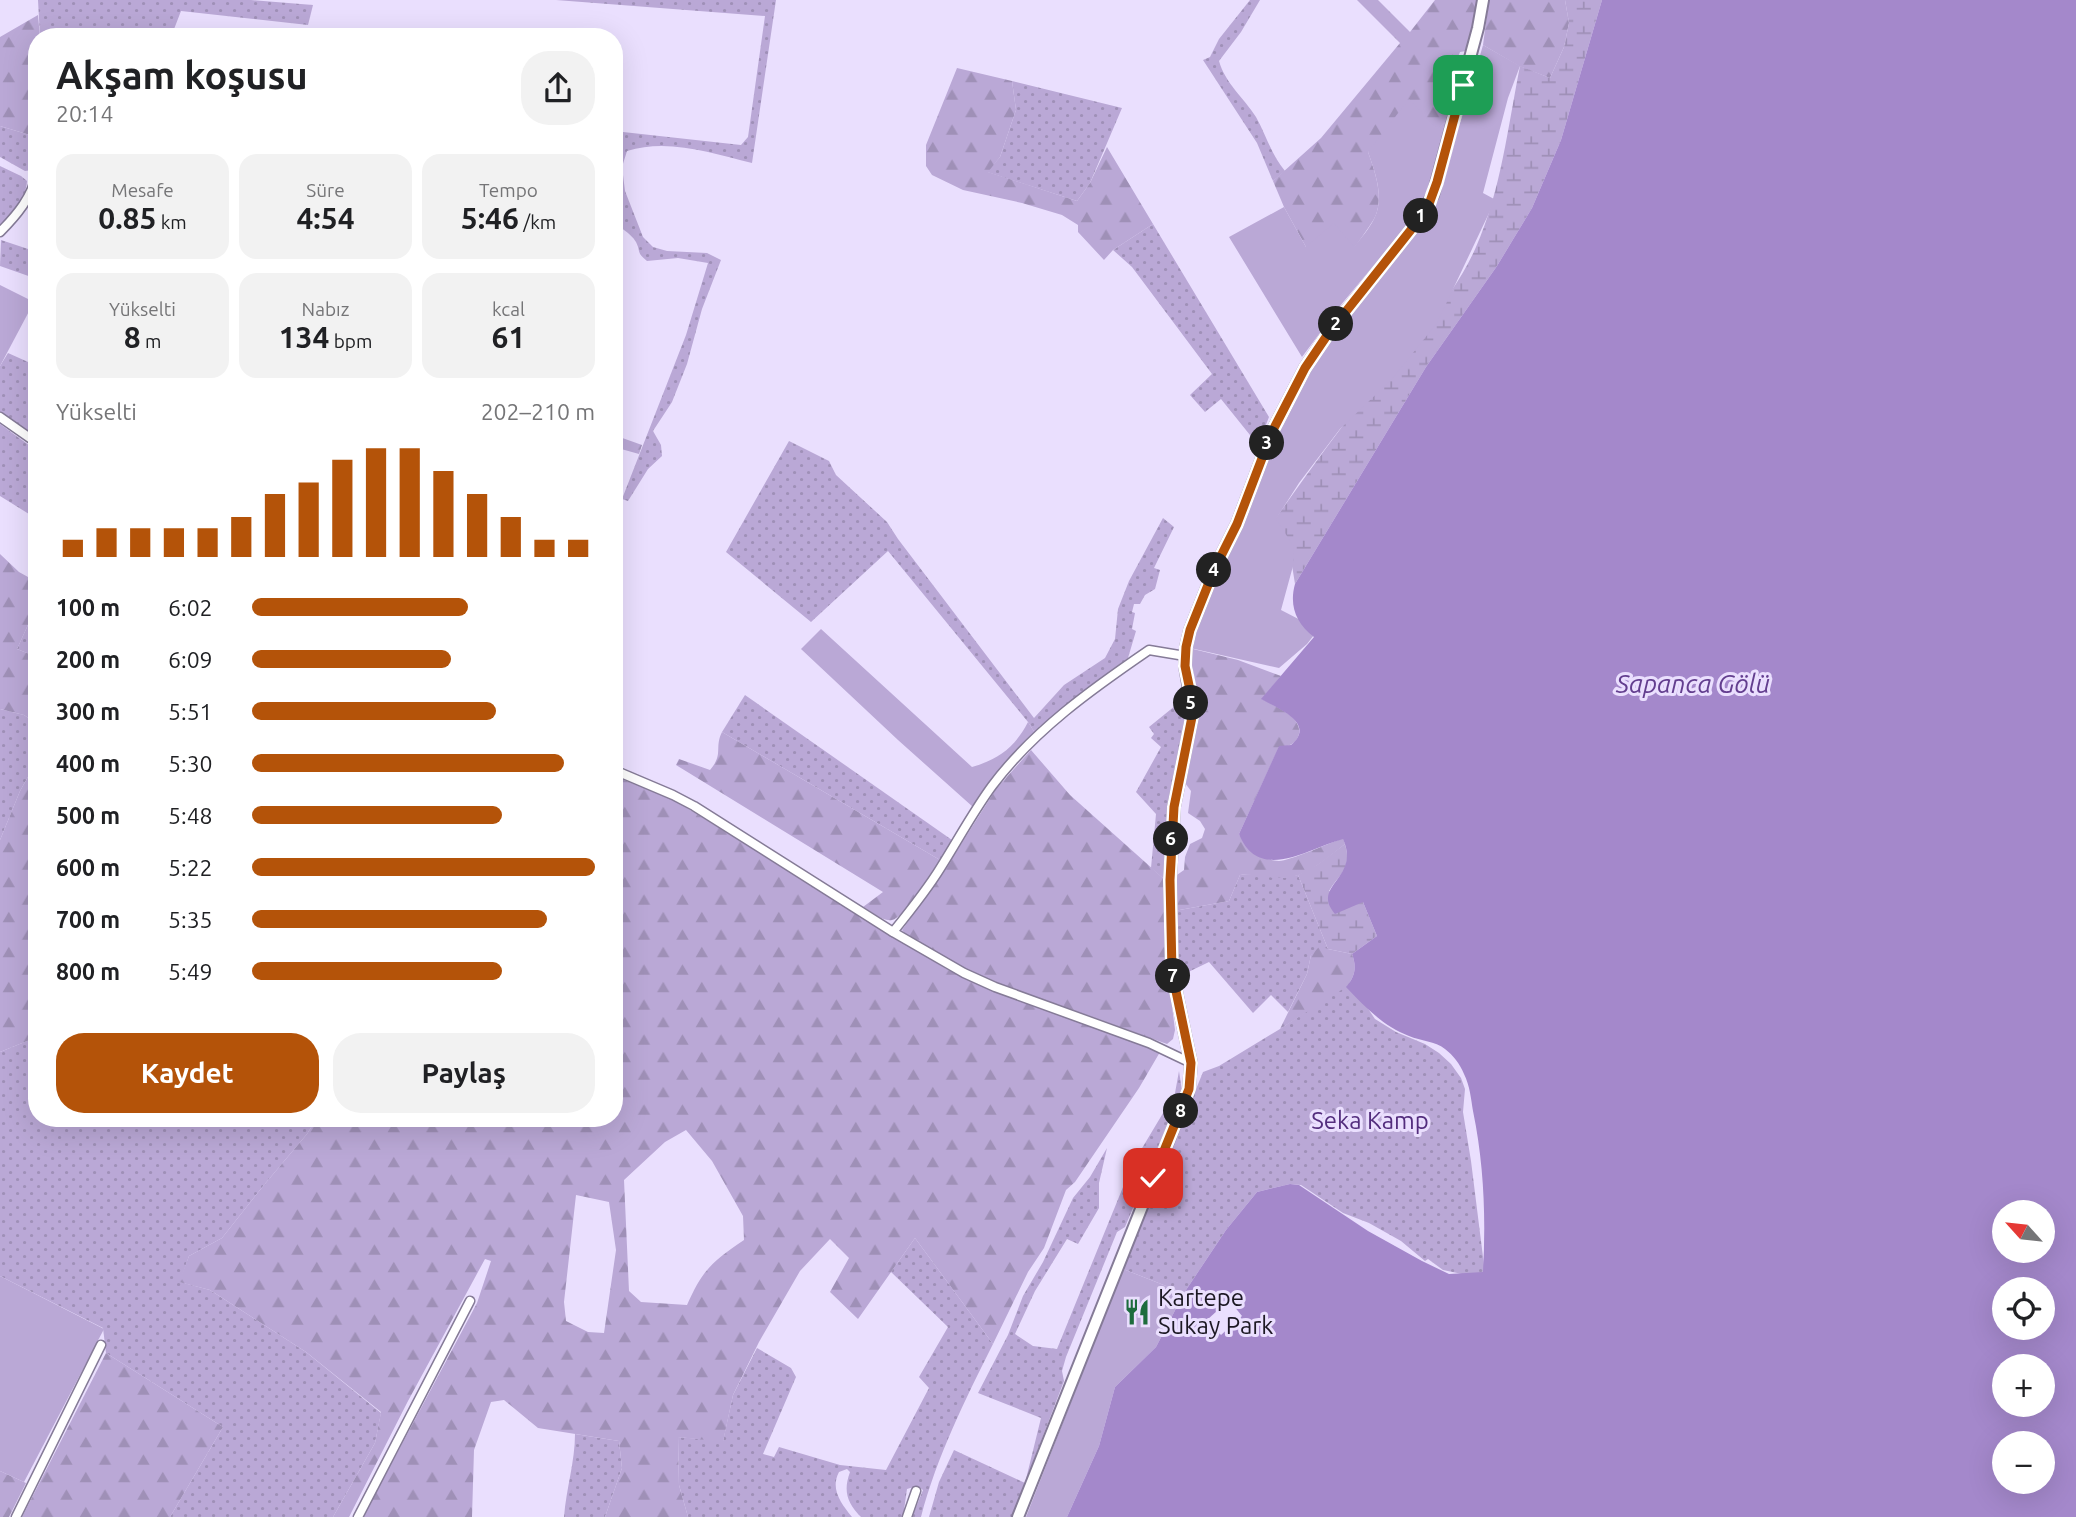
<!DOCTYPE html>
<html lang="tr">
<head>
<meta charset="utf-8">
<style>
  body { margin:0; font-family:Ubuntu,sans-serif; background:#f2f2f2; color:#202124; height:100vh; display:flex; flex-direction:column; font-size:26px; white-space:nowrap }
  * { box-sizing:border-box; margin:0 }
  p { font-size:23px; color:#757577 }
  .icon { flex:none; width:38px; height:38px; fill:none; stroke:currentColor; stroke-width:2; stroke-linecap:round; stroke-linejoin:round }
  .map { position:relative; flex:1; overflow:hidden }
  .side { position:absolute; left:28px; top:28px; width:595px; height:1099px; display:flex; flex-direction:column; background:#fff; border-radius:28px; box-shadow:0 7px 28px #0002 }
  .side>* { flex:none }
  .needle { width:46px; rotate:297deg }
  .buttons { position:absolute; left:1992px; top:1200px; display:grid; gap:14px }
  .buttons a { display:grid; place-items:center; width:63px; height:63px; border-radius:50%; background:#fff; box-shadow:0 7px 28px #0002; font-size:35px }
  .pin { position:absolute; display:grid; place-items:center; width:60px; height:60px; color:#fff; margin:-30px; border-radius:14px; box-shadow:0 4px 10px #0006 }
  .km { position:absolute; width:35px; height:35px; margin:-18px; border-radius:50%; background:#222; color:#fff; font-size:19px; line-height:35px; text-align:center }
  .round { display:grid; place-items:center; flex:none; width:74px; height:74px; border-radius:28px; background:#f2f2f2 }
  .head { display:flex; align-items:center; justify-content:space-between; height:119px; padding:0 28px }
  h1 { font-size:38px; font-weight:700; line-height:52px }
  .stats { display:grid; grid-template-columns:repeat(3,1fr); gap:10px; height:119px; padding:7px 28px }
  .stats div { display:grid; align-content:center; border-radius:18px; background:#f2f2f2; text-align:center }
  .stats b { font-size:30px; font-weight:700 }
  .stats small { font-size:19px; font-weight:400 }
  .stats p { font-size:19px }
  .chart { height:196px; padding:14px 28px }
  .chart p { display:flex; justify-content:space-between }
  .chart svg { width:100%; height:126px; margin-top:7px; stroke:#b45309; stroke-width:6 }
  .action { display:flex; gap:14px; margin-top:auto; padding:14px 28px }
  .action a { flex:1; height:80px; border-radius:28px; background:#b45309; color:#fff; font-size:28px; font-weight:700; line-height:80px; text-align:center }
  .action a+a { background:#f2f2f2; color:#202124 }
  ul { padding:0 28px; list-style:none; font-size:23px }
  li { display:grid; grid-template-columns:112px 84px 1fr; align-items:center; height:52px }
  li i { height:18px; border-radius:9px; background:#b45309 }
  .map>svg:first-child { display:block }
  .grass { fill:url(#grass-dots) }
  .forest { fill:url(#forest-firs); fill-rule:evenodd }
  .wetland { fill:url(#wetland-marsh) }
  .garden { fill:#baa8d6 }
  .water { fill:#a488cb; fill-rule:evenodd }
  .pier { fill:#eadffe }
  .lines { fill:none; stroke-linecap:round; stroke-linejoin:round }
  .street-casing { stroke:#857b97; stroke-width:11 }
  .secondary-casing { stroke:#857b97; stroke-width:14 }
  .street { stroke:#fff; stroke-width:8 }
  .secondary { stroke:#fff; stroke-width:10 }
  .route-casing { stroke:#fff; stroke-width:14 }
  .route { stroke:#b45309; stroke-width:9 }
  .labels { text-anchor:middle; stroke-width:6; stroke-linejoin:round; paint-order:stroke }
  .park-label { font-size:24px; fill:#532d7d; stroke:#eadffe }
  .poi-label { font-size:24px; fill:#1c1823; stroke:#eadffe; text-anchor:start }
  .water-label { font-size:26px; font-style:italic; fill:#633e8f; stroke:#eadffe }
</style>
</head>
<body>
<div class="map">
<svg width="2076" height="1517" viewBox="0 0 2076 1517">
  <defs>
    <pattern id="grass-dots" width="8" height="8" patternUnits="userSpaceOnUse" patternTransform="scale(1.75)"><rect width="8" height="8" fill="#baa8d6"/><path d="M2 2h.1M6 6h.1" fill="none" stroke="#9f90b7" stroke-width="1.8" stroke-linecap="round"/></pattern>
    <pattern id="forest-firs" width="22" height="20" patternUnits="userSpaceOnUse" patternTransform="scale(1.75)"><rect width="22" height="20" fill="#baa8d6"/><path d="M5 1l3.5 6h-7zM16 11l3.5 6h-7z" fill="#9f90b7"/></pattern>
    <pattern id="wetland-marsh" width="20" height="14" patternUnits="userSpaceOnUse" patternTransform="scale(1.75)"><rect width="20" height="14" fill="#baa8d6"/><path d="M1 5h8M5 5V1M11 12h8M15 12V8" fill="none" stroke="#9f90b7"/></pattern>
  </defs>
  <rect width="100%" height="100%" fill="#eadffe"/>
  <!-- grass -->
  <g class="grass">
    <path d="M38 0H251L313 5 308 25 181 11 171 37H40Z"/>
    <path d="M556 0H776L752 163C711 153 668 138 627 151L622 167 625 191 643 237 653 247 667 251 707 253 721 260 702 309 687 364 672 402 653 431 661 445 662 456 648 469 628 501 622 499 686 335 708 263 678 258 647 261C636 252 641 252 636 242 630 232 620 229 614 221V131L741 145 748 137 765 16Z"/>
    <path d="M1250 0H1260L1241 32 1219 61C1225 83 1244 98 1256 117 1266 135 1271 154 1285 171L1273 181 1257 143 1203 60 1210 57 1219 39Z"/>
    <path d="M1012 81 1122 108 1090 183 1077 201 987 172 1000 157 1016 110Z"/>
    <path d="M0 126 30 135 32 170 25 171 0 157Z"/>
    <path d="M0 166 21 176 27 181C26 199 12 214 0 226Z"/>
    <path d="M1153 224 1269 417 1258 445 1221 399 1205 412 1190 395 1212 374 1132 267 1113 250Z"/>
    <path d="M1 240 37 252V279L0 266Z"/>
    <path d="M8 353 37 366V438L0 412V366Z"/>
    <path d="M0 424 37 451V519L0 496Z"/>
    <path d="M789 441 829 461 836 475 887 522 898 539 1034 718 1064 685 1105 658 1115 639 1118 609 1129 581 1163 518 1174 527 1154 568 1160 570 1155 589 1145 595 1140 604H1134L1132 612 1135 613 1132 629 1136 631 1128 658 1084 691 1044 725 1040 726 1035 733 1028 722 888 551 811 622 726 552Z"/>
    <path d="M37 605V657L17 649Z"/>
    <path d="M745 695 952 840 940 860 722 732Z"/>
    <path d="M1186 697 1183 739 1170 798 1164 879 1151 868 1156 814 1136 792 1161 747 1151 738 1154 734 1149 727Z"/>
    <path d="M0 709 24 715 37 724V761L20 791 0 840Z"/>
    <path d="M1256 874 1281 878 1298 875 1328 949 1311 955 1307 974 1288 1012 1271 995 1253 1013 1209 962 1180 976 1177 963 1174 911 1229 901 1240 875Z"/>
    <path d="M1350 982 1375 1019 1396 1032 1425 1044 1439 1053 1451 1064 1461 1078 1465 1089 1463 1112 1471 1161 1485 1273 1462 1274 1443 1270 1428 1259 1425 1261 1401 1241 1369 1223 1343 1213 1301 1185 1290 1184 1257 1192 1226 1230 1184 1293 1123 1269 1203 1072 1219 1066 1280 1029Z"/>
    <path d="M37 1037V1118H317L307 1134 264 1185 222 1238 189 1256 180 1282 210 1290 306 1352 381 1413 375 1443 333 1517H170L223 1427 106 1353 103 1328 0 1276V1052Z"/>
    <path d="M1179 1071 1182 1091 1125 1227 1117 1232 1066 1357 1062 1371 1064 1381 1012 1517H929L939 1482 954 1450 1025 1483 1041 1418 978 1393 1008 1335 1023 1296 1043 1262 1073 1198 1090 1177 1107 1148 1099 1183V1208L1078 1244 1067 1239 1035 1291 1015 1334 1033 1346 1057 1349 1132 1165 1175 1093Z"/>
    <path d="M915 1238 993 1344C965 1400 937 1456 921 1517H912L923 1490 917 1486 907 1489 903 1517H861C847 1503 843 1491 850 1472L847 1469 839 1472C830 1489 841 1503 852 1517H688L679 1485 678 1437 723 1441 733 1395 757 1348 791 1368 796 1377 763 1454 774 1457 779 1447 840 1465 886 1470 929 1388 919 1377 948 1327 891 1272Z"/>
    <path d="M575 1434 619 1441 622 1468 605 1517H564C566 1489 575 1462 575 1434Z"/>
  </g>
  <!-- forest -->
  <g class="forest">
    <path d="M1357 0H1378L1410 32 1435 0H1479L1478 16 1466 51 1460 52C1450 75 1446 94 1449 119L1438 129 1368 152C1375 172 1385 199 1374 219 1368 229 1361 238 1354 248L1306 247 1284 207 1273 181 1321 138 1400 43Z"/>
    <path d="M1488 0H1565L1569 23 1564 47 1550 78 1519 66 1483 45 1488 7Z"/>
    <path d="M38 15 40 37H37V104L30 135 0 126V37Z"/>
    <path d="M957 68 1012 81 1016 110 1000 157 988 172 1077 201 1090 183 1107 147 1153 224 1113 250 1104 260 1078 232V225L1062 215 1022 203 963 190 932 175 926 166V145Z"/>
    <path d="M614 435 642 445 639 454 614 447Z"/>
    <path d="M0 554 19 572 37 582V605L17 649 37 657V724L24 715 0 709Z"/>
    <path d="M1189 648 1238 660 1281 676 1262 699C1274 706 1306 718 1298 737 1294 745 1287 747 1279 747L1239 834C1247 850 1260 860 1279 861 1289 861 1330 843 1343 838L1345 844C1327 858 1305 879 1280 878 1266 878 1255 874 1240 875L1229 901 1174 911V877L1184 870 1185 857 1190 844 1202 838 1205 829 1200 821 1188 813 1191 791 1185 783 1195 728 1189 665Z"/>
    <path d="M722 732 940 860C934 872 904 918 892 920 883 922 871 911 863 907L883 892 676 765 679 759 710 770C724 754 714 748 722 732Z"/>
    <path d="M1031 750 1070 795 1164 879 1167 966 1175 1030 1173 1039 1167 1044 1001 984 962 968 907 936 902 930 942 874 996 789Z"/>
    <path d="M37 761V1037L0 1052V840L20 791Z"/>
    <path d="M614 776 674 800 948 970 997 992 1160 1052 1139 1088 1075 1182 1066 1190 1044 1248 1028 1272 993 1344 915 1238 858 1319 830 1292 849 1258 830 1239 800 1271 759 1342 733 1395 723 1442 678 1437 679 1485 688 1517H605L622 1468 619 1441 538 1428 504 1400 491 1402 474 1450 472 1517H363L477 1303 491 1261 485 1259 408 1401 349 1517H333L375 1443 381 1412 306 1352 210 1290 179 1282 189 1256 222 1238 264 1185 307 1134 317 1118H614ZM686 1130 712 1161 743 1216 744 1240C712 1262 703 1269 687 1305L641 1302 629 1291 624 1180 665 1142ZM576 1195 609 1202 616 1250 604 1333 588 1332 566 1321 564 1302Z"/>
    <path d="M1320 946 1328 949 1352 954C1357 967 1355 977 1346 987L1280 1029 1307 974 1311 955Z"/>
    <path d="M106 1353 223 1427 170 1517H22Z"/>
    <path d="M0 1471 26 1483 9 1517H0Z"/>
  </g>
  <!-- wetland -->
  <g class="wetland">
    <path d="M1565 0H1602L1561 140 1532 208 1497 266 1426 367 1295 584 1291 559 1273 522C1305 477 1337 432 1371 389 1408 343 1452 302 1476 247 1501 191 1508 126 1520 66L1550 78 1564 47 1569 23Z"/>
    <path d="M1345 844C1352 869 1340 873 1329 891L1363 902 1377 936 1352 954 1328 949 1298 875 1317 865Z"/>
  </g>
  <!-- garden -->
  <g class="garden">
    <path d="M1483 45 1520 66 1508 98 1483 193 1494 199 1490 211 1437 323 1392 379 1340 429 1299 483 1276 519 1294 547 1293 566 1281 610 1312 626 1314 635 1307 644 1279 668 1190 648 1198 621 1249 510 1271 447 1290 403 1316 361 1350 315 1405 247 1432 206 1466 105Z"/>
    <path d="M1409 99 1437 129 1449 119 1429 192 1413 218 1340 306 1302 357 1229 237 1284 207 1306 247 1334 223 1354 247C1361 238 1369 229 1374 219 1385 198 1375 172 1368 152Z"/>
    <path d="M0 285 34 302 0 366Z"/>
    <path d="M821 629 972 767C999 759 1015 747 1028 722L1035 733 1001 768 973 807 898 740 801 649Z"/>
    <path d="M1123 1269 1184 1293 1156 1347 1115 1387 1099 1446 1067 1517H1026Z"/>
    <path d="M0 1276 104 1329 24 1482 0 1471Z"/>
  </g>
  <!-- water -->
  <path class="water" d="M1602 0H2076V1517H1067L1099 1446 1115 1387 1156 1347 1184 1293 1226 1230 1257 1192 1290 1184 1299 1185 1368 1231 1422 1261 1449 1274 1483 1272C1486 1218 1484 1164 1473 1111 1471 1099 1470 1086 1464 1074 1460 1064 1453 1055 1445 1049 1435 1041 1421 1041 1409 1036 1383 1026 1365 1007 1346 987 1355 977 1357 967 1352 954L1377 936 1363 902 1335 914C1310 885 1361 879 1343 839 1309 848 1259 884 1239 834L1279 746 1291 745C1317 723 1277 708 1261 699L1314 637C1296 623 1289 606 1295 584L1426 367 1497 266 1532 208 1561 140ZM2004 1213H2042V1251H2004ZM2004 1290H2042V1328H2004ZM2004 1367H2042V1405H2004ZM2004 1444H2042V1482H2004Z"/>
  <!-- pier -->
  <path class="pier" d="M1229 1300 1242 1316 1221 1335 1207 1320Z"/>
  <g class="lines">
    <!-- street casing -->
    <g class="street-casing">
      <g id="street">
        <path d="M0 232C17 215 32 197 37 173"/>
        <path d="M0 417 37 443"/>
        <path d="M614 770 673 795 694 806 893 932 964 973 995 987 1149 1043 1191 1063"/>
        <path d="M893 932C910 911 927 890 941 867 958 840 973 812 992 786 1034 730 1092 689 1149 650L1185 656"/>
        <path d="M16 1517 101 1345"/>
        <path d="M358 1517 470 1301"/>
        <path d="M907 1517 916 1491"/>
      </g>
    </g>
    <!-- secondary casing -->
    <g class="secondary-casing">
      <path id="secondary" d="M1018 1517 1189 1089 1191 1063 1172 972 1170 880 1174 807 1192 717 1190 695 1185 666 1186 647 1190 630 1214 570 1237 524 1272 432 1305 368 1328 334 1414 226 1433 195 1478 28 1483 0"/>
    </g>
    <!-- street -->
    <use href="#street" class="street"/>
    <!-- secondary -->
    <use href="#secondary" class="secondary"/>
  </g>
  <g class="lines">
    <!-- route casing -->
    <g class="route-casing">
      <path id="route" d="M1153 1178 1189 1089 1191 1063 1172 972 1170 880 1174 807 1192 717 1191 695 1185 666 1186 647 1190 630 1214 570 1237 524 1272 432 1305 368 1328 334 1414 226 1429 204 1437 182 1463 85"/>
    </g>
    <!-- route -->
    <use href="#route" class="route"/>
  </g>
  <!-- icons -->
  <defs>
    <g id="restaurant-bare" transform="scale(2.1)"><path d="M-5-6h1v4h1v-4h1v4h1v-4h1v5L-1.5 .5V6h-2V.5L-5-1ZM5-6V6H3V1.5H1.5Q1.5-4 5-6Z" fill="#1d6c3d" stroke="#eadffe" stroke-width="2.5" paint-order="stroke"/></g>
  </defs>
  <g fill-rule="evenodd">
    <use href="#restaurant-bare" x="1137" y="1312"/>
  </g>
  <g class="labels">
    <!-- park labels -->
    <g class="park-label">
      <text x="1370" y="1129">Seka Kamp</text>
    </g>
    <!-- poi labels -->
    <g class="poi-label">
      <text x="1158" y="1306">Kartepe<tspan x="1158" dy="28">Sukay Park</tspan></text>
    </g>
    <!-- water labels -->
    <g class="water-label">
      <text x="1693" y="693">Sapanca Gölü</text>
    </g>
  </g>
</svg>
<div class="buttons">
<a><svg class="needle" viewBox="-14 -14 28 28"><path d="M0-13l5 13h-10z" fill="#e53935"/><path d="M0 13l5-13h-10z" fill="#757577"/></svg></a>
<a><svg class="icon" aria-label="locate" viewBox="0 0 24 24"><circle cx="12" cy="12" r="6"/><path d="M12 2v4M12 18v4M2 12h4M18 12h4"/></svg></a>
<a>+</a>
<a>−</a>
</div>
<div class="pin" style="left:1463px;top:85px;background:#1e9e55"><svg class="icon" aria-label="arrive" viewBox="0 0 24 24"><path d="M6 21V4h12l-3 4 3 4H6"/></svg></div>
<div class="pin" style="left:1153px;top:1178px;background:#d93025"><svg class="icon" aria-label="check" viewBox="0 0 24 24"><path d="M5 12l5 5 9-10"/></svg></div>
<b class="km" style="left:1421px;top:216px">1</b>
<b class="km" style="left:1336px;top:324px">2</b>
<b class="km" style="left:1267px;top:443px">3</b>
<b class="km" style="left:1214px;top:570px">4</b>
<b class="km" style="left:1191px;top:703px">5</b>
<b class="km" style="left:1171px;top:839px">6</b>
<b class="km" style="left:1173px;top:976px">7</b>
<b class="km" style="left:1181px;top:1111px">8</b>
<section class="side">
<div class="head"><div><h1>Akşam koşusu</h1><p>20:14</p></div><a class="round"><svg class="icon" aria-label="share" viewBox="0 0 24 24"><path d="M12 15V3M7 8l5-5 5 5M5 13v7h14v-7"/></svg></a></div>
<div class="stats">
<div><p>Mesafe</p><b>0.85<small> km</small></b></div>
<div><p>Süre</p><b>4:54</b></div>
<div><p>Tempo</p><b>5:46<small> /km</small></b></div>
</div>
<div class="stats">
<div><p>Yükselti</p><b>8<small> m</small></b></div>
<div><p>Nabız</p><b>134<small> bpm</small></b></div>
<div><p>kcal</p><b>61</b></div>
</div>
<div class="chart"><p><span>Yükselti</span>202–210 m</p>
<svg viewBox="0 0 160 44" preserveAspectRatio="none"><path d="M5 44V38M15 44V34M25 44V34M35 44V34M45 44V34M55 44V30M65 44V22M75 44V18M85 44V10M95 44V6M105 44V6M115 44V14M125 44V22M135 44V30M145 44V38M155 44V38"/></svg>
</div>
<ul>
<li><b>100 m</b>6:02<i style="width:63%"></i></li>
<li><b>200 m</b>6:09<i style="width:58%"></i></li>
<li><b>300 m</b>5:51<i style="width:71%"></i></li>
<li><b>400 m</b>5:30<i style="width:91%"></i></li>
<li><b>500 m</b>5:48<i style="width:73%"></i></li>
<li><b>600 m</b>5:22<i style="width:100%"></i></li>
<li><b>700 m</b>5:35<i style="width:86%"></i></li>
<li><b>800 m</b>5:49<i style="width:73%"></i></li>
</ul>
<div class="action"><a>Kaydet</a><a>Paylaş</a></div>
</section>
</div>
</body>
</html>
